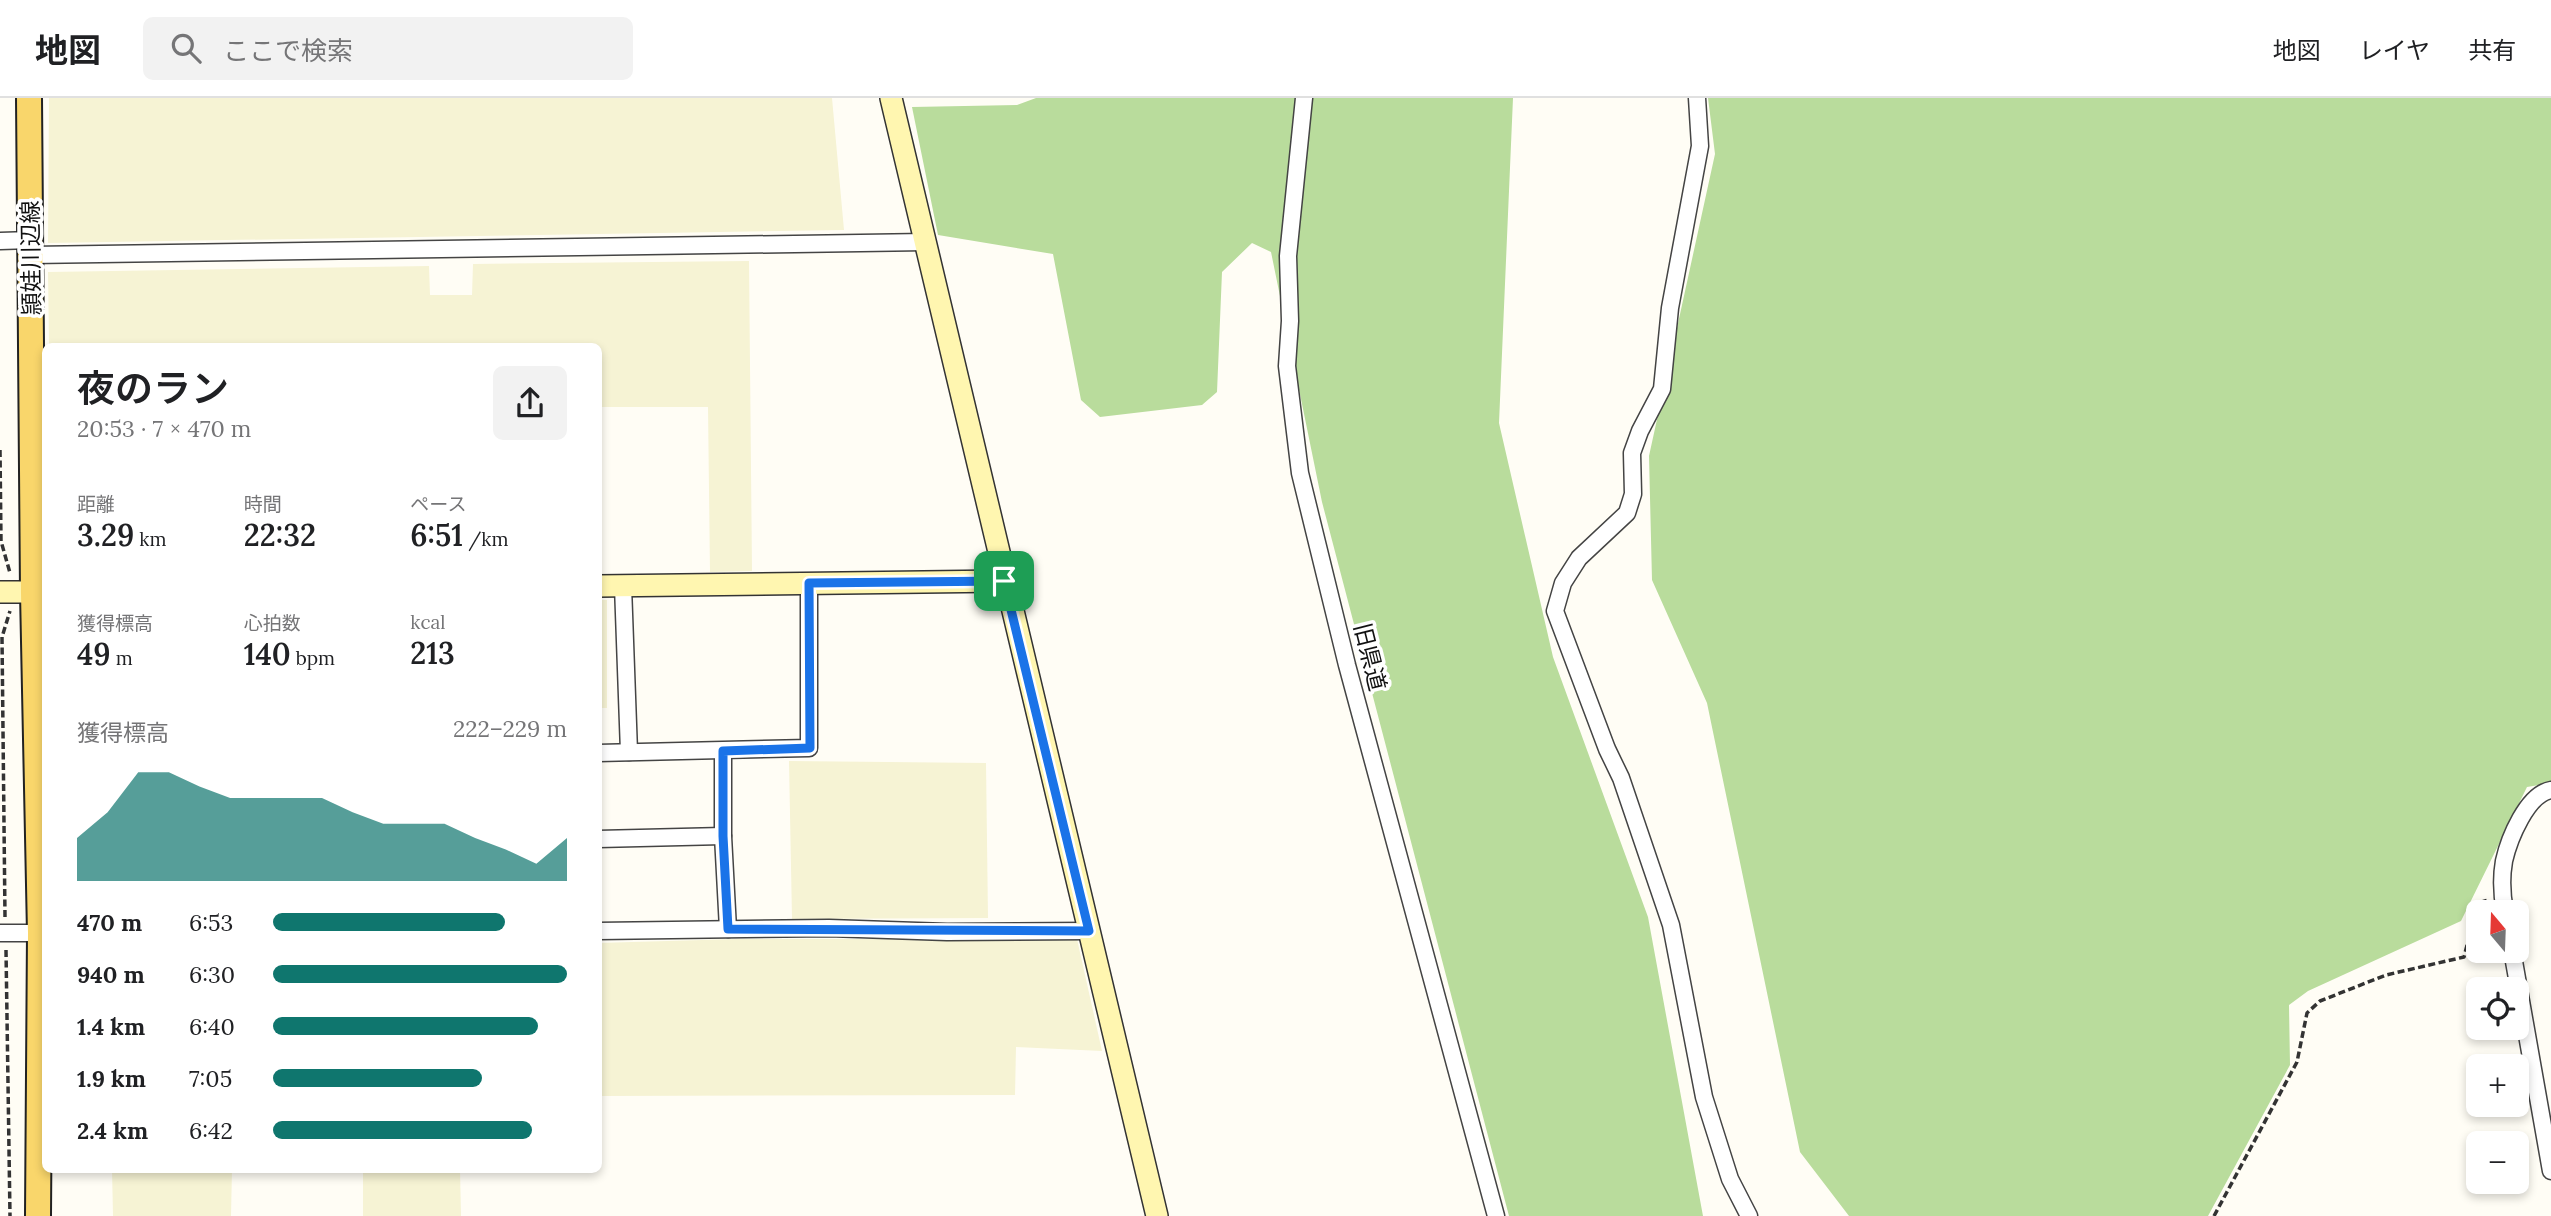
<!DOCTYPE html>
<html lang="ja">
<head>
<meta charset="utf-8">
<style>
  body { margin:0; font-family:Lora,"Noto Sans JP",serif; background:#f2f2f2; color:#202124; height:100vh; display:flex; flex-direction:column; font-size:26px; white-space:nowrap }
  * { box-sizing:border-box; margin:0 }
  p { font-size:23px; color:#757577 }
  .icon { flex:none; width:38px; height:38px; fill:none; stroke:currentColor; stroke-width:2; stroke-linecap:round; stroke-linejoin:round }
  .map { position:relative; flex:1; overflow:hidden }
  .side { position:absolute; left:42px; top:245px; width:560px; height:830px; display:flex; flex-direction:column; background:#fff; border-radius:10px; box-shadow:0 4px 10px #0003 }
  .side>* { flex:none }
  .needle { width:46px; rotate:341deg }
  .tools { position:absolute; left:2466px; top:802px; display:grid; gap:14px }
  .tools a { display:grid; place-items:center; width:63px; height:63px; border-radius:10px; background:#fff; box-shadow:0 4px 10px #0003; font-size:35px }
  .pin { position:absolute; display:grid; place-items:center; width:60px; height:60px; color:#fff; margin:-30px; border-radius:14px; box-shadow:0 4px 10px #0006 }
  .round { display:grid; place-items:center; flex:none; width:74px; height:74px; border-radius:10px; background:#f2f2f2 }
  .summary { display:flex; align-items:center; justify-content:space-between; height:119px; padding:0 35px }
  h1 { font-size:38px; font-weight:600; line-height:52px }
  .metrics { display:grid; grid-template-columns:repeat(3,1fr); gap:10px; height:119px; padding:7px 35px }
  .metrics div { display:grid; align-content:center }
  .metrics b { font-size:30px; font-weight:600 }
  .metrics small { font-size:19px; font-weight:400 }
  .metrics p { font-size:19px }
  .chart { height:196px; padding:14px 35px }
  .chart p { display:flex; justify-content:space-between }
  .chart svg { width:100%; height:126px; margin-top:7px; fill:#0f766e; opacity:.7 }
  ul { padding:0 35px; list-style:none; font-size:23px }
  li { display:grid; grid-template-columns:112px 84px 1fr; align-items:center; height:52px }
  li i { height:18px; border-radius:9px; background:#0f766e }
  header { display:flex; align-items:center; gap:42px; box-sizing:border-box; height:98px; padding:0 35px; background:#fff; border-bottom:2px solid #e0e0e0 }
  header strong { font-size:33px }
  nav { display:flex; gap:38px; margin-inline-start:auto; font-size:24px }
  .search { width:490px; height:63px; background:#f2f2f2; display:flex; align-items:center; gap:18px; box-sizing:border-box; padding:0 24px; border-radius:10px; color:#757577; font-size:26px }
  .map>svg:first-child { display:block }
  .farmland { fill:#f6f3d4 }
  .forest { fill:#b9dc9c }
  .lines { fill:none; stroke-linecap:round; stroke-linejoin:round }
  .street-casing { stroke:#444; stroke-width:19 }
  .secondary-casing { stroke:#333; stroke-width:24 }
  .primary-casing { stroke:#222; stroke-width:28 }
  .path { stroke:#333; stroke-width:3.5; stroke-dasharray:7 3.5; stroke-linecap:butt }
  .street { stroke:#fff; stroke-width:16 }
  .secondary { stroke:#fff6b0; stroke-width:21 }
  .primary { stroke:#f9d66b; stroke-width:24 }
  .route-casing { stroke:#fff; stroke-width:14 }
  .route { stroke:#1a73e8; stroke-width:9 }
  .labels { text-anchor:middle; stroke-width:7; stroke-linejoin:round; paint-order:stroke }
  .street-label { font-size:23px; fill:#111; stroke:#fff }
</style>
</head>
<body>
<header>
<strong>地図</strong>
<div class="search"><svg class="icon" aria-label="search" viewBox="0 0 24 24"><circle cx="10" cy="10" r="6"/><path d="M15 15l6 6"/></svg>ここで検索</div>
<nav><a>地図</a><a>レイヤ</a><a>共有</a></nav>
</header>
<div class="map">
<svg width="2551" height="1118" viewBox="0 0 2551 1118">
  <rect width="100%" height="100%" fill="#fffdf5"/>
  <!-- farmland -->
  <g class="farmland">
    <path d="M49 0H832L844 132 48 145Z"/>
    <path d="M749 163 752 473 710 474 708 309H599L598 248H49L48 174 429 168 430 197H472L473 166Z"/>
    <path d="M598 502H607V610H599Z"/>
    <path d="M789 663 986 665 988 820 792 821Z"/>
    <path d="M737 841H1077L1102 953 1016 949 1015 997 599 998 598 845Z"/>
    <path d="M112 1071H232L231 1118H113Z"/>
    <path d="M363 1071H460L461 1118H363Z"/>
  </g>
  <!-- forest -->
  <g class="forest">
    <path d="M1036 0H1513L1499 325 1553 559 1648 819 1703 1118H1509L1322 404 1271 154 1252 145 1222 174 1217 294 1202 307 1100 319 1081 302 1053 156 938 137 912 9 1017 7Z"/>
    <path d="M1708 0H2551V685L2527 689 2461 823 2308 893 2289 907 2290 967 2208 1118H1849L1800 1054 1707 605 1652 482 1649 358 1715 56Z"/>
  </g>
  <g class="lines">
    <!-- street casing -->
    <g class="street-casing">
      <g id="street">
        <path d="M1304 0 1288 158 1290 223 1287 268 1300 375 1347 567 1496 1118"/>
        <path d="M1697 0 1700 48 1670 210 1662 291 1640 333 1632 355 1633 396 1627 415 1579 460 1563 485 1555 513 1607 651 1621 680 1671 827 1704 999 1730 1081 1749 1118"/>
        <path d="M0 143 31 142"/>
        <path d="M31 157 926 144"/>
        <path d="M623 488 629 654"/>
        <path d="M723 653V738L728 831"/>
        <path d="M598 655 809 650V485"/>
        <path d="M598 741 723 738"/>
        <path d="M2505 814C2502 798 2501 780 2504 763 2509 741 2527 696 2551 692"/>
        <path d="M598 833 829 830 947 834 1089 833"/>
        <path d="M0 835H46"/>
        <path d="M2512 852 2551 1073"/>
      </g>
    </g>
    <!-- secondary casing -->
    <g class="secondary-casing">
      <g id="secondary">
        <path d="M891 0 1157 1118"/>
        <path d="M598 488 1004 483"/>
        <path d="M0 494H46"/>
      </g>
    </g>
    <!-- primary casing -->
    <g class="primary-casing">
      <path id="primary" d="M29 0 33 495 40 835 38 1118"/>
    </g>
    <!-- path -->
    <g class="path">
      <path d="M0 352 1 443 10 475"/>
      <path d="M5 819 2 539 10 513"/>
      <path d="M6 852 10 1118"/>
      <path d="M2214 1118 2297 964 2307 915 2320 903 2386 877 2464 859 2478 805 2488 802"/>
    </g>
    <!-- street -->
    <use href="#street" class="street"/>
    <!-- secondary -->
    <use href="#secondary" class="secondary"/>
    <!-- primary -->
    <use href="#primary" class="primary"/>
  </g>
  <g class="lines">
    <!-- route casing -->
    <g class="route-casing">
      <path id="route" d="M1004 483 1089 833 728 831 723 738V653L810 650 809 485Z"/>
    </g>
    <!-- route -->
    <use href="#route" class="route"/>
  </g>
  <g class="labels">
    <!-- street labels -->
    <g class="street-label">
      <text transform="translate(31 160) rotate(-91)" y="8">頴娃川辺線</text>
      <text transform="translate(1370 559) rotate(76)" y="8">旧県道</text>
    </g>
  </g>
</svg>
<div class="tools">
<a><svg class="needle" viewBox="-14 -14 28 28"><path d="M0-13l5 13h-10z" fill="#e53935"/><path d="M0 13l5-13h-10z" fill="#757577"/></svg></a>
<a><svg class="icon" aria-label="locate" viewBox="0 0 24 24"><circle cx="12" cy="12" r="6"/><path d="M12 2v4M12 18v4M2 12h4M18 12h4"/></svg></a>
<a>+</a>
<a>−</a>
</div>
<div class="pin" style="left:1004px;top:483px;background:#1e9e55"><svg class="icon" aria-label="arrive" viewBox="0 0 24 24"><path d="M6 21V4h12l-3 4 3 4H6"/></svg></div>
<section class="side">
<div class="summary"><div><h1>夜のラン</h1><p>20:53 · 7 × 470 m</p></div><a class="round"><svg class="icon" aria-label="share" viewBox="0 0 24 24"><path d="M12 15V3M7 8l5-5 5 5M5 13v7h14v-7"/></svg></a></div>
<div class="metrics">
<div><p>距離</p><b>3.29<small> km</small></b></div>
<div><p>時間</p><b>22:32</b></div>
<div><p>ペース</p><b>6:51<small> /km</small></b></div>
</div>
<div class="metrics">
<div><p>獲得標高</p><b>49<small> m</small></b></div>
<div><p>心拍数</p><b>140<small> bpm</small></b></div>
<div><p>kcal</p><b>213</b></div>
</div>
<div class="chart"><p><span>獲得標高</span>222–229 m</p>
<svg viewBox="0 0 160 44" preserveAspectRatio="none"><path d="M0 44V29L10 20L20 6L30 6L40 11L50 15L60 15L70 15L80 15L90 20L100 24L110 24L120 24L130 29L140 33L150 38L160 29V44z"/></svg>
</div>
<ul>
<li><b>470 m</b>6:53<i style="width:79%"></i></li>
<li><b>940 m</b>6:30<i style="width:100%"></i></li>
<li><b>1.4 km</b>6:40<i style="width:90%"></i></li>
<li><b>1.9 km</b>7:05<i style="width:71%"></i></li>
<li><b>2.4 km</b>6:42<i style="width:88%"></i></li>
</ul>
</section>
</div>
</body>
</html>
